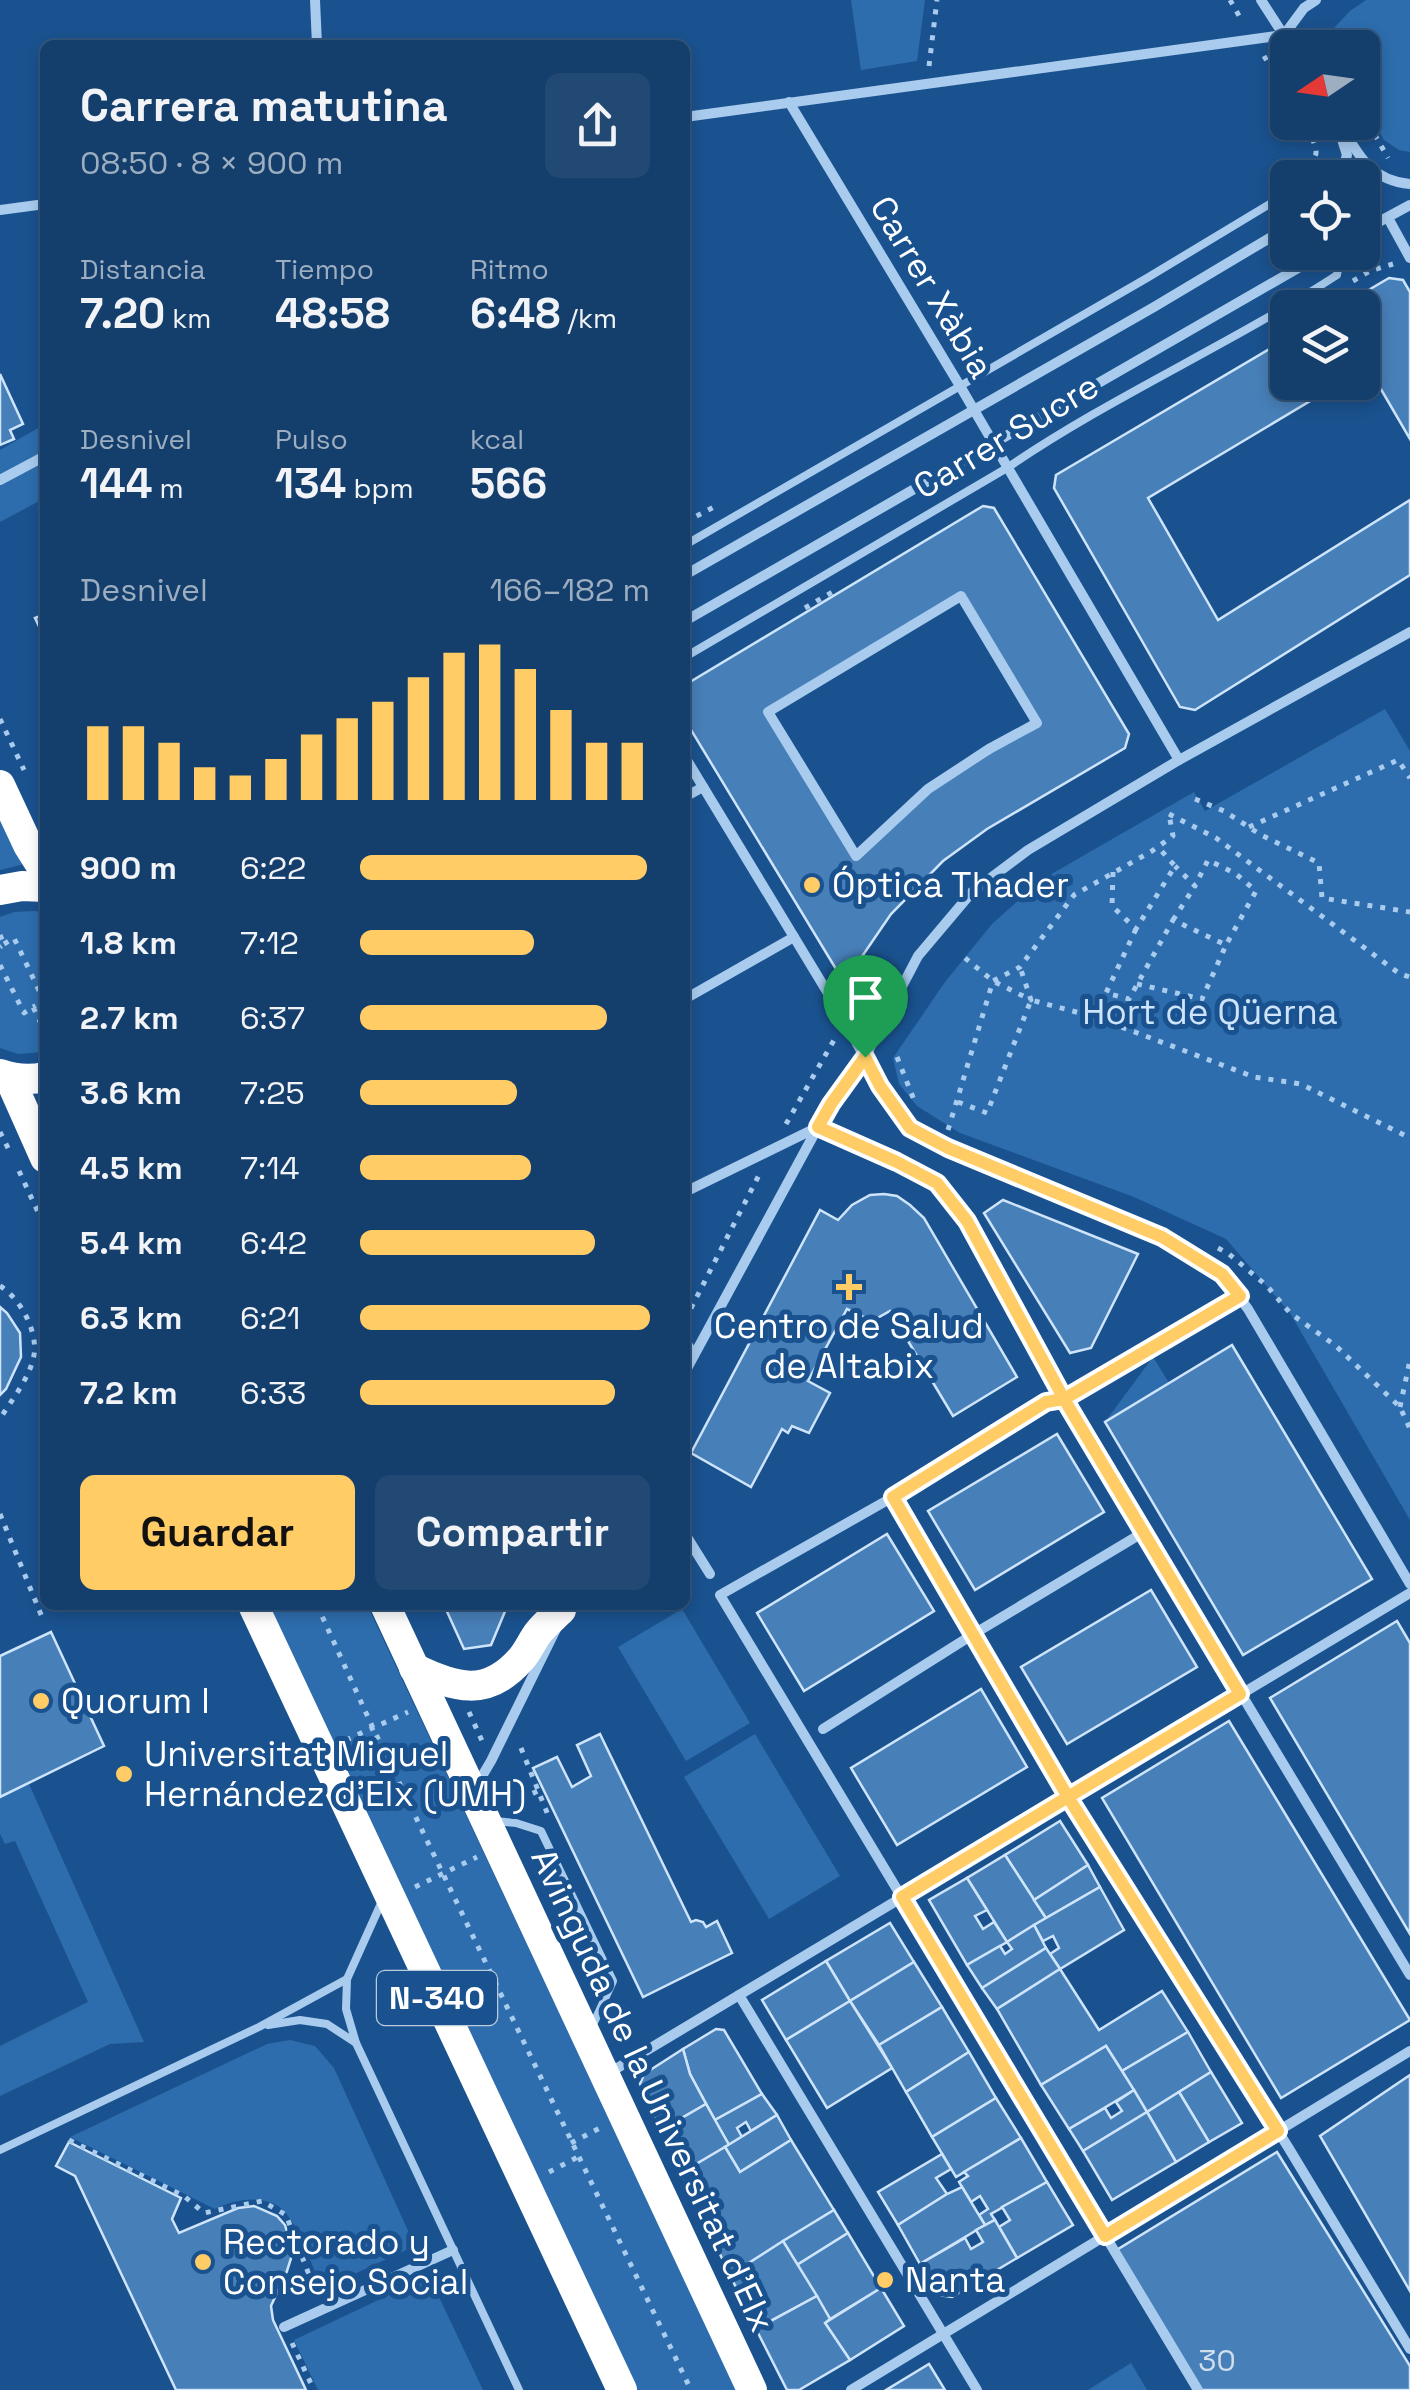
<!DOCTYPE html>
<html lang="es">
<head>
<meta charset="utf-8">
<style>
  body { margin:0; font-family:"Space Grotesk",sans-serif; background:#214973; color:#f1f3f6; height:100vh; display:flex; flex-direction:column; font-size:38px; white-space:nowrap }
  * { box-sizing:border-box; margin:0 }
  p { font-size:32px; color:#9daec1 }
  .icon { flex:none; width:55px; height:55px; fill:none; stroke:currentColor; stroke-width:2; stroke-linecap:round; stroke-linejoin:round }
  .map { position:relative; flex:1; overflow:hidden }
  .details { position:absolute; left:40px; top:40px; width:650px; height:1570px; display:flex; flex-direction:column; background:#143e6b; border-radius:15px; box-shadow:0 5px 15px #0003,0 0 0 2px #33577e }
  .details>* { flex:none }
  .needle { width:65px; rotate:257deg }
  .fabs { position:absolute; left:1270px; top:30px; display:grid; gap:20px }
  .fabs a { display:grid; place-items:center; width:110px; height:110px; border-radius:15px; background:#143e6b; box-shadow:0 5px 15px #0003,0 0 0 2px #33577e; font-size:50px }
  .pin { position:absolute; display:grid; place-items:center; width:85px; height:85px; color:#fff; margin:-102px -42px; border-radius:50% 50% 50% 0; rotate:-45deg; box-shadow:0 0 10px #0007 }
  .pin .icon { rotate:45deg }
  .round { display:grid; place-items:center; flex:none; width:105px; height:105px; border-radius:15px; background:#214973 }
  .summary { display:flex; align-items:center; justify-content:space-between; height:170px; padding:0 40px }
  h1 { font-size:45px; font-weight:800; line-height:75px }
  .stats { display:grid; grid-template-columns:repeat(3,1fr); gap:15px; height:170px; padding:10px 40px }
  .stats div { display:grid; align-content:center }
  .stats b { font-size:42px; font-weight:800 }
  .stats small { font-size:28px; font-weight:400 }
  .stats p { font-size:28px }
  .chart { height:280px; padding:20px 40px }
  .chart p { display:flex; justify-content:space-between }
  .chart svg { width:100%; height:180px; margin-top:10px; stroke:#fc6; stroke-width:6 }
  .cta { display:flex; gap:20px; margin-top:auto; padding:20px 40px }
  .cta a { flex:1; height:115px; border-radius:15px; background:#fc6; color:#111; font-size:40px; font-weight:800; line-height:115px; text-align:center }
  .cta a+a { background:#214973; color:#f1f3f6 }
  ul { padding:0 40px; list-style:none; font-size:32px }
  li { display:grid; grid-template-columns:160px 120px 1fr; align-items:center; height:75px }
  li i { height:25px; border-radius:12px; background:#fc6 }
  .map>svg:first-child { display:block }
  .green { fill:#2d6dad }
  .building { fill:#477fb8; stroke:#cee4fa; stroke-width:2.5; fill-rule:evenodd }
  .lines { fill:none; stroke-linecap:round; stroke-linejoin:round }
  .path { stroke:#a8cbee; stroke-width:5; stroke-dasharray:5 8; stroke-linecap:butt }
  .lane { stroke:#a8cbee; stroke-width:8 }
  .street { stroke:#a8cbee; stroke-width:10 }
  .highway { stroke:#fff; stroke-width:30 }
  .route-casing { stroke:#fff; stroke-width:20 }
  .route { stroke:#fc6; stroke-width:12 }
  .poi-dot { fill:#fc6; stroke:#1a528f; stroke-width:4 }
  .labels { text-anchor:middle; stroke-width:10; stroke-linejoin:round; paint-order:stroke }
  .number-label { font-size:30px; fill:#d1dfed }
  .shield { fill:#1a528f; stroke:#bacbdd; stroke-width:2.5 }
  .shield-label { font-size:32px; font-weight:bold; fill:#fff }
  .street-label { font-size:35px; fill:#fff; stroke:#1a528f }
  .poi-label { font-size:35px; fill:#fff; stroke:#1a528f; text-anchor:start }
  .park-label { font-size:35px; fill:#cee4fa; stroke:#1a528f }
</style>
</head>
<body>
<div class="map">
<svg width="1410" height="2390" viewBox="0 0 1410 2390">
  <rect width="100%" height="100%" fill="#1a528f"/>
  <!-- green -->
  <g class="green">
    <path d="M851 0H925L917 61 861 70Z"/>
    <path d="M1366 0H1410V152L1399 150 1384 140 1363 103 1362 48 1336 47 1334 28 1350 11Z"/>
    <path d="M45 424V498L0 522V450Z"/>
    <path d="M1385 709 1410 751V1520L1290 1313 1226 1239 1134 1197 960 1133 917 1106 899 1084 893 1058 945 982 992 924 1041 880 1194 792 1205 811Z"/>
    <path d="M0 801 29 863 0 870Z"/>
    <path d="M35 911 45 913V1052L18 1054 0 1048V917L14 912Z"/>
    <path d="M1153 1357 1169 1383 1105 1422Z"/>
    <path d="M257 1605H367L737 2390H630Z"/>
    <path d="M682 1609 750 1723 686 1761 618 1647Z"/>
    <path d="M755 1734 840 1876 769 1919 684 1777Z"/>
    <path d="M29 1784 144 2042 110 2044 0 2096V2046L88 2002 15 1841 5 1844 0 1834V1797Z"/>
    <path d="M290 2040 315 2046 334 2068 415 2246 322 2289C312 2266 300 2228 283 2210 266 2193 233 2200 215 2209L70 2137 267 2044Z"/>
    <path d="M429 2276 483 2390H318L294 2340Z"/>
    <path d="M1131 2363 1147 2390H1088Z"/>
  </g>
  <!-- building -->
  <g class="building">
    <path d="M1389 278 1403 280 1410 292V439L1368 367 1362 370V308H1338Z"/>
    <path d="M1288 338V382H1342L1148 498 1218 620 1410 500V575L1195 710 1180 707 1054 488 1056 475Z"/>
    <path d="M0 374 23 424 10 430 14 439 0 445Z"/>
    <path d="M983 506 994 508 1129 734 1125 748 987 829 943 861 891 914 850 974H839L685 720V685ZM961 596 1037 723 913 801 856 856 768 712Z"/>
    <path d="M45 614V639L35 618Z"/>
    <path d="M884 1194 897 1196 910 1205 924 1218 1017 1377 953 1416 890 1311 872 1321 847 1309 808 1381 830 1393 809 1433 792 1426 788 1433 782 1429 751 1487 691 1453 820 1210 838 1220 852 1205 870 1195Z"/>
    <path d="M1003 1200 1138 1254 1091 1348 1070 1353 984 1213Z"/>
    <path d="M0 1307 7 1313 20 1333 21 1357 6 1389 0 1395Z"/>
    <path d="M1232 1345 1372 1579 1243 1655 1105 1422Z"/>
    <path d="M1057 1434 1104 1512 975 1590 928 1511Z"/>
    <path d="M887 1534 934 1611 804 1691 757 1613Z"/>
    <path d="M1151 1590 1197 1667 1067 1744 1021 1667Z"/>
    <path d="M444 1605H504L506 1609 491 1645 464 1649Z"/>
    <path d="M1397 1621 1410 1643V1934L1270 1698Z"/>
    <path d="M51 1632 104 1746 0 1797V1656Z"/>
    <path d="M981 1689 1027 1767 897 1845 851 1768Z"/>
    <path d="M1229 1721 1410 2020 1281 2098 1102 1798Z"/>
    <path d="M600 1734 691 1922 696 1920 703 1922 706 1927 717 1921 732 1953 643 1997 533 1768 557 1757 572 1787 591 1776 577 1745Z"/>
    <path d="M1060 1821 1088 1865 1034 1900 1005 1855Z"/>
    <path d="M1005 1855 1046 1918 1007 1942 967 1878Z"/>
    <path d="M1088 1865 1100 1887 1046 1918 1034 1900Z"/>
    <path d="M967 1878 987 1910 975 1916 983 1929 994 1922 1007 1942 967 1965 929 1900Z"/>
    <path d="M1100 1887 1124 1930 1060 1969 1050 1954 1059 1948 1053 1936 1043 1941 1034 1925Z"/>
    <path d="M890 1923 914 1962 850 2001 826 1961Z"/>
    <path d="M1034 1925 1046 1948 982 1988 967 1965 1000 1946 1005 1954 1012 1949 1007 1942Z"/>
    <path d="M1046 1948 1060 1969 997 2009 982 1988Z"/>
    <path d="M826 1961 850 2001 786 2040 762 2000Z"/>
    <path d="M914 1962 942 2007 879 2045 850 2001Z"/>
    <path d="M1060 1969 1099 2030 1162 1991 1188 2032 1122 2071 1106 2046 1041 2085 997 2009Z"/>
    <path d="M850 2001 892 2068 827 2108 786 2040Z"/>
    <path d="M942 2007 969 2052 906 2092 879 2045Z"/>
    <path d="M716 2029 724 2030 762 2094 715 2120 690 2074 683 2049Z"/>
    <path d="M1188 2032 1211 2072 1147 2112 1122 2071Z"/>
    <path d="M1106 2046 1134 2090 1069 2129 1041 2085Z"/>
    <path d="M683 2049 690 2074 706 2104 661 2130 640 2084 644 2074Z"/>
    <path d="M969 2052 996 2098 932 2137 906 2092Z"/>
    <path d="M1211 2072 1242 2123 1209 2142 1179 2092Z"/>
    <path d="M1410 2075V2291L1320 2136Z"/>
    <path d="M1134 2090 1147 2112 1083 2151 1069 2129 1105 2108 1111 2118 1122 2111 1116 2102Z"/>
    <path d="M1179 2092 1209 2142 1176 2162 1147 2112Z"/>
    <path d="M762 2094 777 2115 751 2131 746 2122 737 2128 742 2137 729 2145 715 2120Z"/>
    <path d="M996 2098 1021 2138 956 2177 932 2137Z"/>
    <path d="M706 2104 729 2145 681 2173 661 2130Z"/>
    <path d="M1147 2112 1176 2162 1112 2200 1083 2151Z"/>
    <path d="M777 2115 791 2140 740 2172 725 2147Z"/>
    <path d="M1021 2138 1047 2182 991 2214 995 2220 985 2225 979 2215 988 2209 980 2196 971 2202 959 2182 968 2176 964 2172Z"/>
    <path d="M791 2140 834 2210 730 2275 681 2173 725 2147 740 2172Z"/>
    <path d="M69 2142 181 2198 172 2219 179 2233 238 2208 254 2206 277 2216 285 2225 293 2252 287 2271 271 2306 273 2320 306 2390H176L75 2176 56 2166Z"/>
    <path d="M1277 2152 1410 2366V2390H1198L1115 2251Z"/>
    <path d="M942 2154 951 2169 936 2178 947 2194 898 2225 878 2192Z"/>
    <path d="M1047 2182 1073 2225 1017 2258 999 2227 1010 2220 1002 2207Z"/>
    <path d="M962 2187 985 2225 920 2264 898 2225 947 2194Z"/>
    <path d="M834 2210 848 2233 797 2265 783 2241Z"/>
    <path d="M995 2220 1017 2258 952 2297 939 2295 920 2264 965 2238 971 2249 983 2242 976 2230Z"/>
    <path d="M848 2233 881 2288 830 2319 797 2265Z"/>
    <path d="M783 2241 817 2296 756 2329 730 2275Z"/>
    <path d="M881 2288 904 2326 850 2360 825 2323Z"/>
    <path d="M817 2296 830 2319 825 2323 850 2360 799 2390H787L756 2329Z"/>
    <path d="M929 2364 945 2390H886Z"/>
  </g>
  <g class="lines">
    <!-- path -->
    <g class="path">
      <path d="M1230 0 1242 21"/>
      <path d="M1322 40 1326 48"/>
      <path d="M1264 56 1288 96"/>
      <path d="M929 66 937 0"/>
      <path d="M1362 112 1388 158"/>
      <path d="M1284 178C1318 157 1326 161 1303 122"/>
      <path d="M1353 281 1370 271 1393 264"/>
      <path d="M685 522 718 505"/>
      <path d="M805 608 834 591"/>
      <path d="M0 719 24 770"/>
      <path d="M1195 799 1224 811 1261 835 1319 863 1322 898 1410 912"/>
      <path d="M1169 814 1216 838 1400 974 1410 977"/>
      <path d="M1249 827 1398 760 1410 778"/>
      <path d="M1113 872 1112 906 1136 929 1175 866 1158 847"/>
      <path d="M1173 920 1195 886"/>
      <path d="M1136 929 1106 993 1129 999 1173 920 1226 945 1256 891 1236 874 1208 860 1195 886 1175 866"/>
      <path d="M0 935 4 944 0 947"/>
      <path d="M4 944 14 938 44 1001 33 1007"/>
      <path d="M965 958 993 981 1031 1000 1020 967"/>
      <path d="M0 965 24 1013 33 1007 45 1032"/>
      <path d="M1137 984 1202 999 1226 945"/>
      <path d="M897 1057 916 1105"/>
      <path d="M958 1102 987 1113 1031 1000 1095 1017 1254 1077 1301 1084 1410 1138"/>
      <path d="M786 1124 834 1040"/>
      <path d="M948 1130 993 981 1020 967 1074 895 1152 851 1173 836 1169 814"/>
      <path d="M0 1132 10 1152"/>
      <path d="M19 1171 45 1227"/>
      <path d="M1218 1248 1229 1254 1267 1286 1290 1313 1336 1346 1400 1407 1410 1429"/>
      <path d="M0 1286C20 1298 38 1331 34 1355 30 1378 12 1399 0 1419"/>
      <path d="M685 1320 760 1173"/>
      <path d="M1400 1407 1410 1360"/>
      <path d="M0 1514 42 1617"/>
      <path d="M317 1605 372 1726 691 2390"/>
      <path d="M469 1712 483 1743"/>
      <path d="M346 1740 408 1712"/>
      <path d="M521 1748 550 1820"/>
      <path d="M509 1804 538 1791"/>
      <path d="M415 1887 477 1857"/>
      <path d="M619 2037 624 1999"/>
      <path d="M69 2140 184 2196 204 2213 262 2201 286 2215 316 2293"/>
      <path d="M571 2143 600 2128"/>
      <path d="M549 2172 578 2157"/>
      <path d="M292 2343 314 2390"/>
    </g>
    <!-- lane -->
    <g class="lane">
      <path d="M1316 178 1341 175"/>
      <path d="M685 545 1147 278 1288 193"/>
      <path d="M685 657 1007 468C1112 396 1230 345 1337 275L1341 252"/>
      <path d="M496 1821 516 1823 541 1831 613 1981 591 2029"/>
      <path d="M383 1899 347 1979 346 2009 356 2043 519 2390"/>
      <path d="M268 2025 300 2020 327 2024 356 2043"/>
      <path d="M0 2150 259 2027 347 1979"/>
    </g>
    <!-- street -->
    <g class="street">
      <path d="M315 0 317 45"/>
      <path d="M1261 0 1292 48"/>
      <path d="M789 102 960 386 1179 760"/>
      <path d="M685 117 1284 35 1304 8 1316 0"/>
      <path d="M1339 122C1358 154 1369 180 1410 184"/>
      <path d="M1340 178 1347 155 1340 133"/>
      <path d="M0 210 45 204"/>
      <path d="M1388 218 1410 258"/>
      <path d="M1362 231 1410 205"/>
      <path d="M0 480 45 456"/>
      <path d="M685 575 1154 307 1288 227"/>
      <path d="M961 596 1037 723 989 749 928 789 856 856 768 712Z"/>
      <path d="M685 621 1326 252"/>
      <path d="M685 757 846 1023 880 1087 910 1128 948 1149 1162 1237 1222 1274 1248 1309 1410 1584"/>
      <path d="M685 797 703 787"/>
      <path d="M685 999 794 937"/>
      <path d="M685 1192 818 1127 897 1162 937 1183 967 1221 1064 1399 1410 1975"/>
      <path d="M685 1341 694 1355"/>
      <path d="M685 1372 831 1103 865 1057 918 956 972 892 1028 850 1179 760 1410 632"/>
      <path d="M893 1497 1068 1797 1288 2147 1410 2349"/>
      <path d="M685 1534 710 1574"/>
      <path d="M823 1729 972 1635 1144 1532"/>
      <path d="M475 1788 491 1761 556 1629"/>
      <path d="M739 1995 977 2390"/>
      <path d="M609 2073 1410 1593"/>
      <path d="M284 2327 453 2250"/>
      <path d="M851 2390 1410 2051"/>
      <path d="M1198 2390 720 1595 893 1497 1046 1402 1064 1399 1239 1296"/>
    </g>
    <!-- highway -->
    <g class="highway">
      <path d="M0 785 28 845 45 872"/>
      <path d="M0 890 22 886 45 887"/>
      <path d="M0 1074C14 1079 31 1080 45 1077"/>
      <path d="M9 1077 45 1158"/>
      <path d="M253 1605 622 2390"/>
      <path d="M385 1605 752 2390"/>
      <path d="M414 1668C455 1688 487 1698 521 1659 528 1651 532 1641 538 1633 545 1624 554 1617 561 1610"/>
    </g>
  </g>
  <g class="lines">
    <!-- route casing -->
    <g class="route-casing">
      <path id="route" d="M865 1057 831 1104 818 1127 897 1162 937 1183 967 1221 1064 1399 1046 1402 893 1497 1068 1797 902 1897 1105 2236 1278 2131 1068 1797 1240 1694 1064 1399 1240 1296 1222 1274 1162 1237 948 1148 910 1128 880 1086 865 1057"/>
    </g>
    <!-- route -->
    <use href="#route" class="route"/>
  </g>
  <!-- markers -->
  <g class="poi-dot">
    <circle cx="812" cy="885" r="10"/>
    <path d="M844 1272h10v10h10v10h-10v10h-10v-10h-10v-10h10z"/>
    <circle cx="41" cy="1701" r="10"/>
    <circle cx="124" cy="1774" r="10"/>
    <circle cx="203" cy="2262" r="10"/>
    <circle cx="885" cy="2280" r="10"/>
  </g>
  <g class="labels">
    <!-- number labels -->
    <g class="number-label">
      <text x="1217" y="2371">30</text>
    </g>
    <!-- shield labels -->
    <rect class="shield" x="377" y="1971" width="120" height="54" rx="8"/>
    <g class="shield-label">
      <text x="437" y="2009">N-340</text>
    </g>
    <!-- street labels -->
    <g class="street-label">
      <text transform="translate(932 287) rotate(59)" y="12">Carrer Xàbia</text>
      <text transform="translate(1006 436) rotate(-31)" y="12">Carrer Sucre</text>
      <text transform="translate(653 2090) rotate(65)" y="12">Avinguda de la Universitat d'Elx</text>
    </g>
    <!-- poi labels -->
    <g class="poi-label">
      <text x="832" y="897">Óptica Thader</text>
      <text x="849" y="1338" text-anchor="middle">Centro de Salud<tspan x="849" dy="40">de Altabix</tspan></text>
      <text x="61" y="1713">Quorum I</text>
      <text x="144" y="1766">Universitat Miguel<tspan x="144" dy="40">Hernández d'Elx (UMH)</tspan></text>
      <text x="223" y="2254">Rectorado y<tspan x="223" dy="40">Consejo Social</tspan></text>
      <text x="905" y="2292">Nanta</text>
    </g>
    <!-- park labels -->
    <g class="park-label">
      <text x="1210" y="1024">Hort de Qüerna</text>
    </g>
  </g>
</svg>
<div class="fabs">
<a><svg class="needle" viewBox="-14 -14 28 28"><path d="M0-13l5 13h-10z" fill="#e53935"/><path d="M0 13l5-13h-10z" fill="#9daec1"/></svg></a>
<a><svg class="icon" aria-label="locate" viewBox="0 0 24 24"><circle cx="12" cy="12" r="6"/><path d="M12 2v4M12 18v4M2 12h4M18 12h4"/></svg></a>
<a><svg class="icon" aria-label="layers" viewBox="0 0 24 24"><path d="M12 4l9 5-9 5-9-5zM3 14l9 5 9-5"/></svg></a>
</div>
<div class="pin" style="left:865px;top:1057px;background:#1e9e55"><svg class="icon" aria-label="arrive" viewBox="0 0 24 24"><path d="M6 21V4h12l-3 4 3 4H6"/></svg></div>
<section class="details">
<div class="summary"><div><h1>Carrera matutina</h1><p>08:50 · 8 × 900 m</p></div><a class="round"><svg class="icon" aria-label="share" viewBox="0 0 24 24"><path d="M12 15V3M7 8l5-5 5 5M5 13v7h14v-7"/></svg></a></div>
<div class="stats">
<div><p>Distancia</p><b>7.20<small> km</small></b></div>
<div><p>Tiempo</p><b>48:58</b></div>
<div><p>Ritmo</p><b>6:48<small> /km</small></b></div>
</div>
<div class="stats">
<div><p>Desnivel</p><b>144<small> m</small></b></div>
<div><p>Pulso</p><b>134<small> bpm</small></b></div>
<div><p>kcal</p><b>566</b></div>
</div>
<div class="chart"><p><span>Desnivel</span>166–182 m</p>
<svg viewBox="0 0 160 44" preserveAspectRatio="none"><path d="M5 44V26M15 44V26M25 44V30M35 44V36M45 44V38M55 44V34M65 44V28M75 44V24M85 44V20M95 44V14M105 44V8M115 44V6M125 44V12M135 44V22M145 44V30M155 44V30"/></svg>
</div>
<ul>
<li><b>900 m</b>6:22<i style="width:99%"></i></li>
<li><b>1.8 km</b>7:12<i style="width:60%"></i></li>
<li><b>2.7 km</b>6:37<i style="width:85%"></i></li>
<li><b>3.6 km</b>7:25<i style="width:54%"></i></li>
<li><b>4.5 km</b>7:14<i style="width:59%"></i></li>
<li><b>5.4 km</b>6:42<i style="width:81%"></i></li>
<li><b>6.3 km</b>6:21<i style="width:100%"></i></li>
<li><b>7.2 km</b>6:33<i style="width:88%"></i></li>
</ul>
<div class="cta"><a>Guardar</a><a>Compartir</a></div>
</section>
</div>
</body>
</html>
